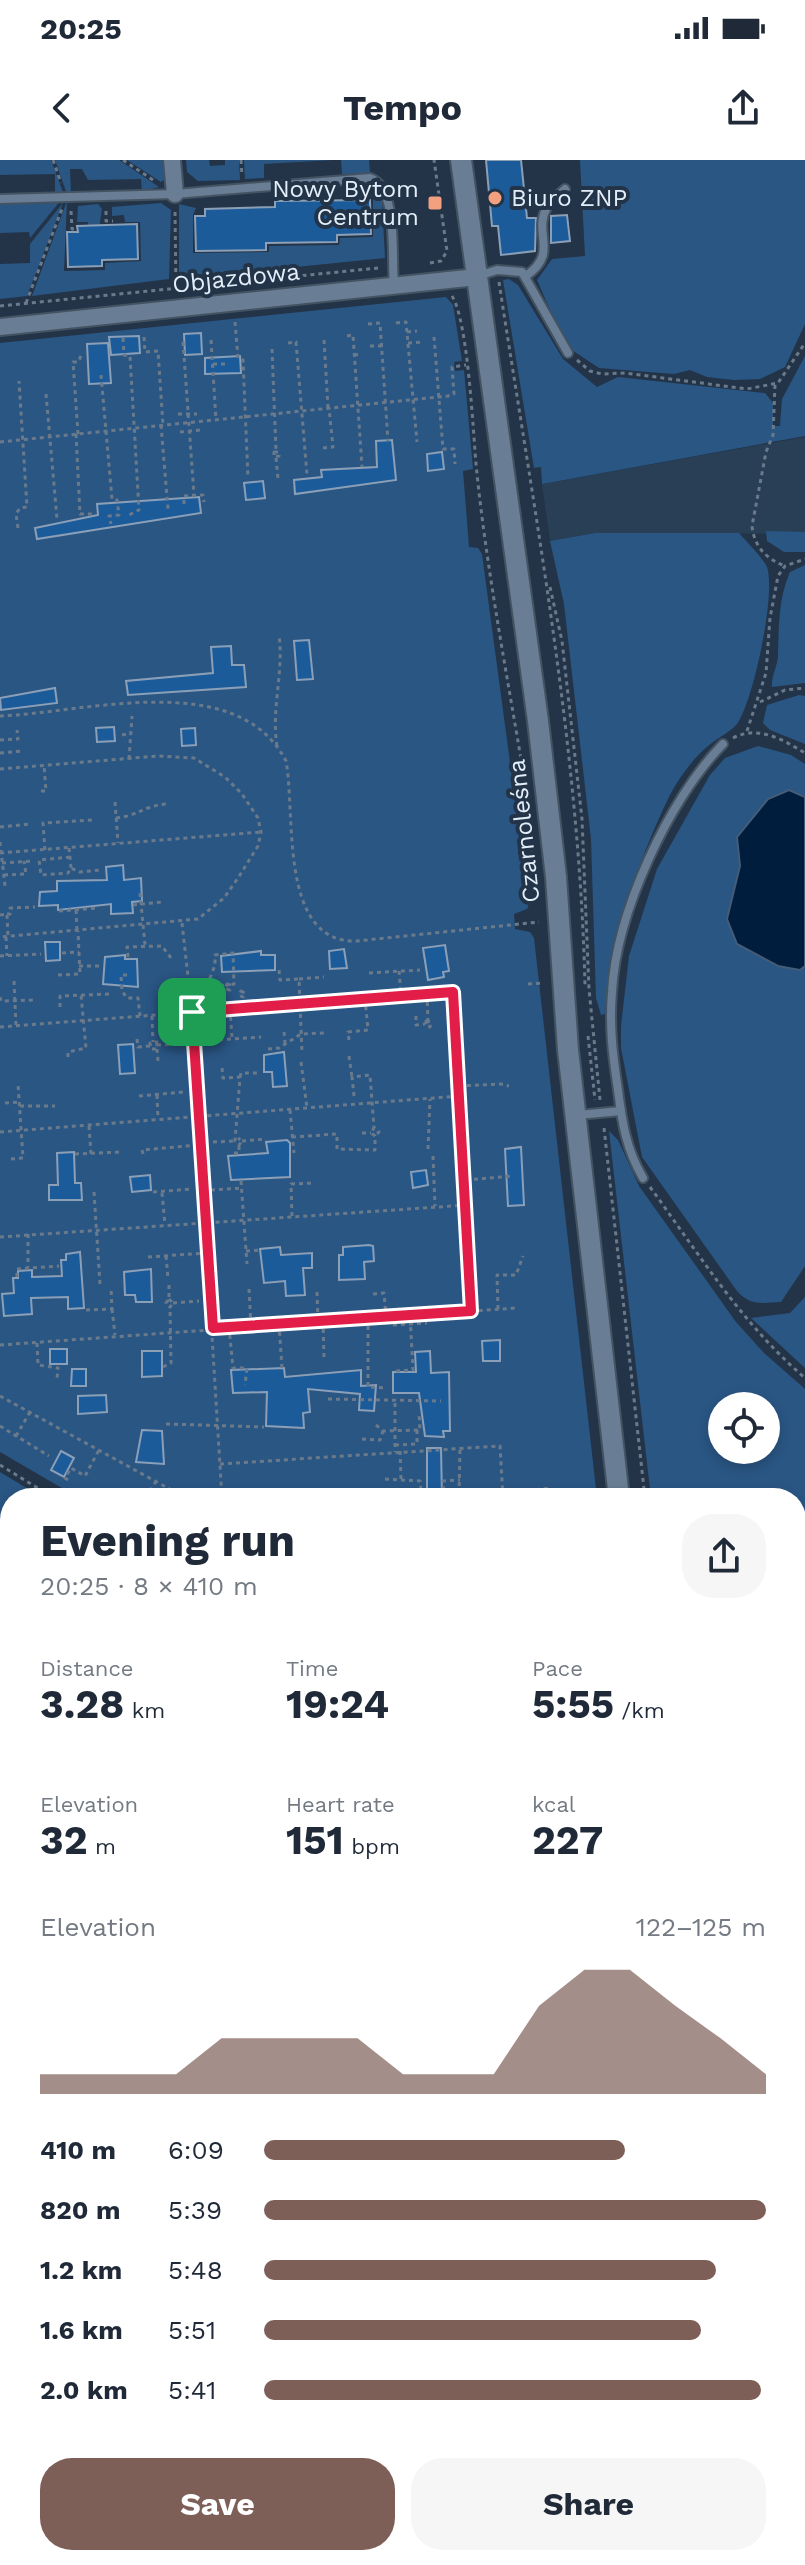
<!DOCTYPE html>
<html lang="en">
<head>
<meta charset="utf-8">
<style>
  body { margin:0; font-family:"Work Sans",sans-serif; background:#f6f6f7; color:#1f2937; height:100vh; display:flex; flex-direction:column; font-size:30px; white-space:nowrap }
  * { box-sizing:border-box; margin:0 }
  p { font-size:26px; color:#747a83 }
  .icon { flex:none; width:44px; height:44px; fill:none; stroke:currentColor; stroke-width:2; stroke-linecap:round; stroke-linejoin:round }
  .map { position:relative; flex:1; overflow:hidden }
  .drawer { position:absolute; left:0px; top:1328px; width:806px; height:1078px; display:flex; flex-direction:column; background:#fff; border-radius:32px 32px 0 0; box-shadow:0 4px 12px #0003 }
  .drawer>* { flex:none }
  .fabs { position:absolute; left:708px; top:1232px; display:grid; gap:16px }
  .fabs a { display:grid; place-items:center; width:72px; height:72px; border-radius:50%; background:#fff; box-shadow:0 4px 12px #0003; font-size:40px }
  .pin { position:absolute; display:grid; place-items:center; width:68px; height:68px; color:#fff; margin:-34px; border-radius:16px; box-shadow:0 4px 12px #0006 }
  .round { display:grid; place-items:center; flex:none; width:84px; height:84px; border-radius:32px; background:#f6f6f7 }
  .summary { display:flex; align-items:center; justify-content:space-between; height:136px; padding:0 40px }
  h1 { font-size:44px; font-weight:700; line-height:60px }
  .metrics { display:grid; grid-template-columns:repeat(3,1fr); gap:12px; height:136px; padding:8px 40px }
  .metrics div { display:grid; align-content:center }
  .metrics b { font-size:40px; font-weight:700 }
  .metrics small { font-size:22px; font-weight:400 }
  .metrics p { font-size:22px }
  .chart { height:224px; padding:16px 40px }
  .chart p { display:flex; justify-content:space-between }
  .chart svg { width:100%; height:144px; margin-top:8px; fill:#7e5f58; opacity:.7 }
  .primary-button { display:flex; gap:16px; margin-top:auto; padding:16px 40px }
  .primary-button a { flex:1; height:92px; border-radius:32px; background:#7e5f58; color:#fff; font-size:32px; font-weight:700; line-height:92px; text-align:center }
  .primary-button a+a { background:#f6f6f7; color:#1f2937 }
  ul { padding:0 40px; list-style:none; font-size:26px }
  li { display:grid; grid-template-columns:128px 96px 1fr; align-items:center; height:60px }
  li i { height:20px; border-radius:10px; background:#7e5f58 }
  .status { display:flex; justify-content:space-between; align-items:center; height:56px; padding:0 40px; background:#fff; direction:ltr }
  .status svg { height:22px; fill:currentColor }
  header { display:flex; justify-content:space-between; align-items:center; height:104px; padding:0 40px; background:#fff; font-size:36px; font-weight:700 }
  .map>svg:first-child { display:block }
  .built { fill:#283f56 }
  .green { fill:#2a5684; fill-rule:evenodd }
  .water { fill:#001d3d; stroke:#445c76; stroke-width:2 }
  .building { fill:#1c5b99; stroke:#8b9fb7; stroke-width:2 }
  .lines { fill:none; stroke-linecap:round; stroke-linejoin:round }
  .service-casing { stroke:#435362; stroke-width:12 }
  .minor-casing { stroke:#435362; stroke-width:20 }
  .tertiary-casing { stroke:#435362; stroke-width:24 }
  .path { stroke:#6b7a8b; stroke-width:3; stroke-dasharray:4 4; stroke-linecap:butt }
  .service { stroke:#697d94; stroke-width:8 }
  .minor { stroke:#697d94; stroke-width:16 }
  .tertiary { stroke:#697d94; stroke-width:20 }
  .route-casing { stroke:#fff; stroke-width:16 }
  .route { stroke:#e11d48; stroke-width:10 }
  .poi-dot { fill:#f2a080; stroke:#233448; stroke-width:3 }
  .labels { text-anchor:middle; stroke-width:8; stroke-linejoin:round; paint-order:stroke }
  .poi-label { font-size:24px; fill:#e3eefa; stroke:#233448; text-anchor:end }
  .street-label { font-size:24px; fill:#e3eefa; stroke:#233448 }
</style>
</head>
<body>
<div class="status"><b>20:25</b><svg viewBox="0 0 49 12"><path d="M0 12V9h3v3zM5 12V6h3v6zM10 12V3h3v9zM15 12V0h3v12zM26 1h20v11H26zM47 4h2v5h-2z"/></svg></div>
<header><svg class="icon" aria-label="back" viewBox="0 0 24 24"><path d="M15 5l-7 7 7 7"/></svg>Tempo<svg class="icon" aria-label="share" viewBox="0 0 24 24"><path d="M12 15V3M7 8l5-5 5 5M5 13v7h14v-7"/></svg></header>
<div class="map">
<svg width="805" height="2405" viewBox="0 0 805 2405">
  <rect width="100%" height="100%" fill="#233448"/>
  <!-- built -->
  <g class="built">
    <path d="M805 277V374L595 373 550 381 542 324Z"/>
    <path d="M796 2096H805V2250L796 2251Z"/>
    <path d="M10 2200V2251L0 2238V2204Z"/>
    <path d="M122 2396H714L716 2405H128Z"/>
  </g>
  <!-- green -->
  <g class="green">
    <path d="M0 0H51L64 35 55 36V14L0 15Z"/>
    <path d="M55 0H119L159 27 142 31 141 19 88 20 82 9H70L71 35 67 34Z"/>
    <path d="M127 0H166L165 19 161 22Z"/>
    <path d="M186 0H209L210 6 225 5V0H239L240 20 198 21 187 12Z"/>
    <path d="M244 0H333L264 4V18L245 19Z"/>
    <path d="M341 0H369L370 13 342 14Z"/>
    <path d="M580 0H805V164L785 207 760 219 734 220 707 217 690 210 674 214 599 208 572 190 560 173 537 120 552 99 585 96Z"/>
    <path d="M367 27 377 30 382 40 385 98 179 119V44L196 48 193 55V93L269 92V86L339 85 340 78 373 77V37H358L357 28Z"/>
    <path d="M61 40 30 78 29 72 0 73V41Z"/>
    <path d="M67 41 64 111 105 110V103L141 101 140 62H125L124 55 112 56V47L161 43 171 50 169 119 32 136Z"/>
    <path d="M63 43 27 136 0 139V104L30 103V84Z"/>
    <path d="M98 44 102 49 99 69 89 70 88 62H77L78 46Z"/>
    <path d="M509 119 518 125 563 199 597 227 618 217 765 233 773 243V266H780L782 239 805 196V276L542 324 541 307 534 308 503 120Z"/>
    <path d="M446 137 453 145 462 201 454 202 455 211 464 210 473 309 463 311 469 387 478 388 482 394 529 744 527 749 514 754 515 769 530 772 534 778 597 1338H79L0 1292V183Z"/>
    <path d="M766 371 805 372V392H784L767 381Z"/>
    <path d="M595 373H739C747 382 760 395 766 405 778 427 753 543 737 564 729 573 717 578 708 586 693 598 676 622 668 639 635 707 613 779 605 854L601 855 596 838 591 679 564 444 550 381Z"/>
    <path d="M805 405V523L772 527C771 515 778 506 778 495 779 467 778 439 790 412Z"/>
    <path d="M799 535 805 536V584L770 570 763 563 767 545Z"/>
    <path d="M758 586 791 595 805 604V637L788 630 737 677 740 706 727 759 800 810 805 806V1106L781 1142C762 1143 750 1146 737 1131L642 997 621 888V866L629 796 657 709 710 615 725 598Z"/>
    <path d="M609 971 618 980 639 1026 736 1162 764 1193 805 1229V1539L796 1541V1338H651ZM766 1246V1290H722V1246Z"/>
    <path d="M805 1137V1208L751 1158 790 1153Z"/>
    <path d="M0 1312 43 1338H10V2200L0 2204Z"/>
    <path d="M805 1553V1625L796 1626V1555Z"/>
    <path d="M805 1873V2096H796V1874Z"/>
    <path d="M0 2238 10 2251V2396H122L128 2405H0Z"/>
    <path d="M796 2357H805V2405H773L772 2396H796Z"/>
  </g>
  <!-- water -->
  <path class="water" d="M789 630 805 637V806L800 810 778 806 737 784 727 759 740 706 737 677 768 639Z"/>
  <!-- building -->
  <g class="building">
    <path d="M486 0H521L527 58H536L535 91 501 95 498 66H492Z"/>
    <path d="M370 40 371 74 337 75V82L266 83V90L196 91 195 56H205V49L275 47V41Z"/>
    <path d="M567 55 570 81 551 83V56Z"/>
    <path d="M137 64 138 99 102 100V106L68 107 67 72H78L77 66Z"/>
    <path d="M201 173 202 194 185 195 184 174Z"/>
    <path d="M139 176 140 193 111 195 109 177Z"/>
    <path d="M108 183 111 223 89 224 87 184Z"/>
    <path d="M240 196 241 213 205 214V198Z"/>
    <path d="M392 280 396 320 295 334 294 320 322 317 321 310 377 307 376 281Z"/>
    <path d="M442 292 444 309 428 311 427 294Z"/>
    <path d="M263 321 265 338 246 340 244 323Z"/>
    <path d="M199 337 201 353 37 379 35 368 98 355 97 344Z"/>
    <path d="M309 480 313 519 297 520 294 481Z"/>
    <path d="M231 486 232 505H244L246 527 128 535 126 521 213 513 211 487Z"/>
    <path d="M55 528 57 543 1 550 0 538Z"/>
    <path d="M114 567 115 581 97 582 96 568Z"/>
    <path d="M195 568 196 585 182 586 181 569Z"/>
    <path d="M123 705 124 720 141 718 142 741 132 742 133 753 111 754V744L58 750V745L39 746 40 732 57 731V721L107 720 106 707Z"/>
    <path d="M45 782H60V800L46 801Z"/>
    <path d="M445 785 449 811 443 812 444 817 428 820 423 788Z"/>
    <path d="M344 789 347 808 330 809 329 791Z"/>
    <path d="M261 791V795H275V810L222 812 221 796Z"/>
    <path d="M125 795V799H137L138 827 103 824 105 797Z"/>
    <path d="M133 884 135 913 120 914 118 885Z"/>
    <path d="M284 892 287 926 273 927 272 912H264V895Z"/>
    <path d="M287 980 290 983V1017L231 1020 228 996 268 993 266 982Z"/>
    <path d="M521 987 524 1045 508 1046 505 989Z"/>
    <path d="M74 992 75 1023H81L82 1040H49V1025H58L57 993Z"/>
    <path d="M426 1010 428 1025 413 1028 411 1012Z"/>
    <path d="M150 1015 151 1030 132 1032 130 1017Z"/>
    <path d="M369 1085 373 1086 374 1101 364 1102 365 1119 339 1120V1095H343V1087Z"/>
    <path d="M280 1087 281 1095 312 1093V1108H303L305 1135 286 1136 285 1121 264 1123 260 1089Z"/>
    <path d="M80 1092 84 1148 68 1149V1137L31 1138 32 1154 4 1156 2 1134 14 1133 13 1118H18V1111L32 1110V1117L62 1116 61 1100H66V1094Z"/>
    <path d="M151 1109 152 1142H136L135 1135H125L124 1112Z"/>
    <path d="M500 1180V1201H483L482 1181Z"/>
    <rect x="50" y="1189" width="17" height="15"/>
    <path d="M142 1191H162V1216L142 1217Z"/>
    <path d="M430 1191 431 1213 449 1212 450 1271H443L444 1277 425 1276 419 1233H393V1212H416L415 1192Z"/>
    <path d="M284 1208 285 1217 361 1210V1226L376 1225 374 1251 359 1250 360 1234 308 1229 310 1252 303 1253 304 1268 266 1266 267 1232 233 1233 231 1210Z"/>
    <path d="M72 1209H86V1226H71Z"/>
    <path d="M106 1235 107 1252 78 1254V1236Z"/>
    <path d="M142 1270 162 1271 164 1304 136 1302Z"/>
    <path d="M427 1288H441L442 1338H427Z"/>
    <path d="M61 1291 74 1298 64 1317 51 1310Z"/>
  </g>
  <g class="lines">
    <!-- service casing -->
    <g class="service-casing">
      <g id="service">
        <path d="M0 39 175 34 370 18C399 28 391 98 394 125"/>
        <path d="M478 116 497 110 522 112 568 193"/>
        <path d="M526 116C560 92 532 74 547 47 551 40 559 35 565 29"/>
        <path d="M578 955 621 951"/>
        <path d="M643 1018C626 989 622 962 618 930 613 897 609 866 612 832 616 754 668 640 723 584"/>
        <path d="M225 2402 226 2405"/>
        <path d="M624 2405 648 2396"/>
      </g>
    </g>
    <!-- minor casing -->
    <g class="minor-casing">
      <g id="minor">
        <path d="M172 0 175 34"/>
        <path d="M0 167 477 117"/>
      </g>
    </g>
    <!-- tertiary casing -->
    <g class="tertiary-casing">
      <g id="tertiary">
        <path d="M461 0 538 561 556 717 568 890 619 1338"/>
        <path d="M739 2396 740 2405"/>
      </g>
    </g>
    <!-- path -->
    <g class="path">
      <path d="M53 0 61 23"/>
      <path d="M123 0 153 20"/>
      <path d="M241 0 242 16"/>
      <path d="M71 51 72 69H77"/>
      <path d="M106 51V61H113"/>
      <path d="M175 52 176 128"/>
      <path d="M430 103 441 101 447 91 434 0"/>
      <path d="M499 122C535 356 579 588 585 825"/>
      <path d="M452 136C468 161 473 270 476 304 486 406 506 509 523 611"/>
      <path d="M26 143 62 49"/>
      <path d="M0 146 378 108"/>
      <path d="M235 162 238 198 243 200 248 318"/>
      <path d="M396 163 406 162 417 282"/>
      <path d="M368 164 380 163 388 281"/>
      <path d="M407 172 417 171"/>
      <path d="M347 176 353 175 362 307"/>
      <path d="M144 177 145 192 158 191 163 265"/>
      <path d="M434 177 443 289H454L455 304"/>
      <path d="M123 178 124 195 130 196 139 350 127 356"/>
      <path d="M211 180 216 260"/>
      <path d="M324 180 328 248"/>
      <path d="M183 182 194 335"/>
      <path d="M288 183 296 182 307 315"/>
      <path d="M408 183 422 182"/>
      <path d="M370 186H382"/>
      <path d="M272 189 276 291"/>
      <path d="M354 195 362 194"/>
      <path d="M577 200 590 211 602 214 625 213 747 229 778 223 805 183"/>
      <path d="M213 204H226"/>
      <path d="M101 215 112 339 117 340 119 355 109 356 111 364"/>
      <path d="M775 225 773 275 766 292 752 366C754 386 766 399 785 406"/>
      <path d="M46 234 57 359"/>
      <path d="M178 254H197"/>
      <path d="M161 265 168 349"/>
      <path d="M180 272 201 270"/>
      <path d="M76 274 80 354H96"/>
      <path d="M78 274 73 202H78L81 196"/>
      <path d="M0 282 448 236 454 234 452 207 466 205"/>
      <path d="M323 288 333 287 329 248"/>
      <path d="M274 292H279V296L274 297Z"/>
      <path d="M276 298 278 319"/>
      <path d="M184 344V336L203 335 204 342"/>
      <path d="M18 368 16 354 20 348 27 347 19 221"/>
      <path d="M550 427 562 481 582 659 589 829 600 940"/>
      <path d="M760 542 785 530 805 528"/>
      <path d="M0 556C84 553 237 507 286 601 296 654 278 784 357 781L539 762"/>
      <path d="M747 571 766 513 770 458 778 416 785 406 805 399"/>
      <path d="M122 575 131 573"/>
      <path d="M733 578C758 565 782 579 805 593"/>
      <path d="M0 580 18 579 17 570"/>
      <path d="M277 586C271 548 284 513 279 475"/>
      <path d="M0 593 23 591"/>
      <path d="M129 599 132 556"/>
      <path d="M0 609 158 596 194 598 225 617 242 634 258 658 261 672 258 686 238 718 224 738 198 759 0 777"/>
      <path d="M41 631H46L44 605"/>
      <path d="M115 642 118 683"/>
      <path d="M527 650 534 714"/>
      <path d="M116 658C138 656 143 646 166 644"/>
      <path d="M0 667 30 664"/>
      <path d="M0 682 5 726"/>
      <path d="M69 688 71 708"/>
      <path d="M45 690 43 663 92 660"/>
      <path d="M0 693 261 672"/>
      <path d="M70 697 39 700 41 715 68 713 71 708 79 712 101 710"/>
      <path d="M2 703 33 701"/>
      <path d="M4 715 26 714 24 701"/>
      <path d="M140 733 145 785"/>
      <path d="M133 745 162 742"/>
      <path d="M76 750 77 770"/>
      <path d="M59 751 98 748"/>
      <path d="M7 754H10V748L35 747"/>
      <path d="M0 755 7 754 8 777"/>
      <path d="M182 763 192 852 222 1338"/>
      <path d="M6 777 7 796"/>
      <path d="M62 793 79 792"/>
      <path d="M0 796 41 794"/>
      <path d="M128 797 127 787 162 786 171 798"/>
      <path d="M79 806H103"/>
      <path d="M279 810 280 820 299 819 302 893"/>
      <path d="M399 811 401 835"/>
      <path d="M369 813 420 810"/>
      <path d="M58 815 80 814 78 771"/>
      <path d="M127 815H121L122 831 127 838H138L140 856"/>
      <path d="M299 819 324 817"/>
      <path d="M14 821 16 866"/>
      <path d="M227 824 230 825V830L225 829Z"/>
      <path d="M528 824 542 823"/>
      <path d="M207 826 215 805V795L233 793 234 824 229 825"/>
      <path d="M188 828 226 825"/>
      <path d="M241 831 245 833 243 837 239 835Z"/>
      <path d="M427 834 428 861"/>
      <path d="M0 837 1 841 37 840"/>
      <path d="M60 847V836L109 834"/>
      <path d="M230 849 232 878"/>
      <path d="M152 856 153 882"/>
      <path d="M416 856V865L425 864"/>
      <path d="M426 861 431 862 430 867 426 866Z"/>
      <path d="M0 867 453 832 471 1151"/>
      <path d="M284 872 285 883"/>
      <path d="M588 876 595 940"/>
      <path d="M137 879 138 887 150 886"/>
      <path d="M349 880 348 872 368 870 365 839"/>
      <path d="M203 881 261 877"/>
      <path d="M157 882V889H151L150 883Z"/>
      <path d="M157 885 179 884"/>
      <path d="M157 889 158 901"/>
      <path d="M268 889 279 888 301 874 324 873"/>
      <path d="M349 896 352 917"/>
      <path d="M68 897V892L86 888 81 835"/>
      <path d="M301 902 307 948"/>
      <path d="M222 908 223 918 240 917 235 981 239 985 242 981 238 978"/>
      <path d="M240 917 241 913H259"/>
      <path d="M459 926 501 924 509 926"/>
      <path d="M157 935 158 959"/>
      <path d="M139 936 184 932"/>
      <path d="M354 936 352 917 370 915 374 968"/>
      <path d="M5 943 20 942"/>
      <path d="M20 946H55"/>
      <path d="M290 950 294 993"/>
      <path d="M89 966 91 994"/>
      <path d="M604 968 645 1338"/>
      <path d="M0 972 459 936"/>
      <path d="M362 973H371"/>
      <path d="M292 977 337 974V989L375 990V976L371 973 374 968 379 972 375 976"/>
      <path d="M242 981 266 979"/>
      <path d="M213 982 235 981"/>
      <path d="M428 989 430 939"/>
      <path d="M234 993H239V985"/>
      <path d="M75 994 120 992"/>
      <path d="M143 994 142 990 198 985"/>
      <path d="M433 996 435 1046"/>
      <path d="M11 999 23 998 18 924"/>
      <path d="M466 1020 513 1016"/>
      <path d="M241 1021 247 1104"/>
      <path d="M650 1027C699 1094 742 1164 805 1218"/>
      <path d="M211 1030 241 1028"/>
      <path d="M94 1032 100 1124"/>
      <path d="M153 1032 192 1029"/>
      <path d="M162 1033 165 1065"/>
      <path d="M292 1056 291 1024 315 1023"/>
      <path d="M28 1074V1107"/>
      <path d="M0 1077 467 1045"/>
      <path d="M246 1091 260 1090"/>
      <path d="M166 1096 168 1118"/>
      <path d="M148 1097 206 1093"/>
      <path d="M17 1117V1109L59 1106"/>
      <path d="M169 1125V1139"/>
      <path d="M249 1129 251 1166"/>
      <path d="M317 1132 318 1161"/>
      <path d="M373 1134 384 1133 386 1156"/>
      <path d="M169 1139 173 1143 170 1147 166 1143Z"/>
      <path d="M173 1143 199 1141"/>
      <path d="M112 1149 115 1175"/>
      <path d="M498 1149 497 1115H516L523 1096"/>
      <path d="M86 1150 112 1149 111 1128"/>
      <path d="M368 1158V1227L387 1228"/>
      <path d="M323 1161 324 1199"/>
      <path d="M279 1164 282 1208"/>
      <path d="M393 1165 427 1163"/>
      <path d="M229 1167 233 1208H247L245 1225"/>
      <path d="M37 1183 38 1205 58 1208 57 1219"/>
      <path d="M0 1185 516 1148"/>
      <path d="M163 1207 171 1203 170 1147"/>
      <path d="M396 1211 413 1210 410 1155"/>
      <path d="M0 1236 186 1338"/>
      <path d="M328 1239 441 1241"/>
      <path d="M395 1243V1292"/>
      <path d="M166 1264 264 1267"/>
      <path d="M376 1265 383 1271 420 1270 419 1253"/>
      <path d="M0 1266 49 1296"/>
      <path d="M16 1276 30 1252"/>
      <path d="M362 1279 380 1280 383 1271"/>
      <path d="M395 1285 417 1284V1270"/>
      <path d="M400 1291 401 1319"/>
      <path d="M220 1304 500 1286 503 1338"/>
      <path d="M0 1305 54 1338"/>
      <path d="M385 1319 420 1321 421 1331"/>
      <path d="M68 1320 65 1318 71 1308 85 1316 99 1290"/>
      <path d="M504 1333 551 1328"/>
      <path d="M146 1338 156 1321"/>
      <path d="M444 1338 443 1321 460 1320"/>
      <path d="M446 1338 459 1337 460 1288"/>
      <path d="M0 1420 10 1423"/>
      <path d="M796 1549 805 1547"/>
      <path d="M796 1765 805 1764"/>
      <path d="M0 1942 10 1949"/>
      <path d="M796 2348 805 2354"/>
      <path d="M0 2368 10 2385"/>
      <path d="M17 2396 22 2405"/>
      <path d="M764 2396V2405"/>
    </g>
    <!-- service -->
    <use href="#service" class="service"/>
    <!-- minor -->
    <use href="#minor" class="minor"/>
    <!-- tertiary -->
    <use href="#tertiary" class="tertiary"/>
  </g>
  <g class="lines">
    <!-- route casing -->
    <g class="route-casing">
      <path id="route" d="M453 832 471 1151 213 1168 192 852Z"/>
    </g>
    <!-- route -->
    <use href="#route" class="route"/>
  </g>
  <!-- markers -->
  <g class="poi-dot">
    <circle cx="495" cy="38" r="8"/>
    <rect x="427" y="35" width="16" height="16" rx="4"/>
  </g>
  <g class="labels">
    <!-- poi labels -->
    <g class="poi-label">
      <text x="419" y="37">Nowy Bytom<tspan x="419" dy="28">Centrum</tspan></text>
      <text x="511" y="46" text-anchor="start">Biuro ZNP</text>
    </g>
    <!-- street labels -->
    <g class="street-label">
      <text transform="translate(236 118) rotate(-6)" y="8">Objazdowa</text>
      <text transform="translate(524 671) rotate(-96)" y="8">Czarnoleśna</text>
    </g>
  </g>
</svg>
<div class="fabs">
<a><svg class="icon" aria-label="locate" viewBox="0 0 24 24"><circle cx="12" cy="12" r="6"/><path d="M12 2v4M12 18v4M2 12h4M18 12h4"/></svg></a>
</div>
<div class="pin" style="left:192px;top:852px;background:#1e9e55"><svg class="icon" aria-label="arrive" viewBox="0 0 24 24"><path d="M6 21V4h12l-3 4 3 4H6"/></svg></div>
<section class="drawer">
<div class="summary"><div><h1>Evening run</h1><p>20:25 · 8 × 410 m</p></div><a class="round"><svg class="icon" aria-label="share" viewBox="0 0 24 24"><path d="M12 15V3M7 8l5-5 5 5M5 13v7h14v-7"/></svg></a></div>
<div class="metrics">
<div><p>Distance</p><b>3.28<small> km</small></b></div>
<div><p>Time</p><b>19:24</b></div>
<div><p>Pace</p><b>5:55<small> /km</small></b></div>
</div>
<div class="metrics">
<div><p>Elevation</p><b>32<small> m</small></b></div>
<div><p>Heart rate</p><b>151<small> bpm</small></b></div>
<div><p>kcal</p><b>227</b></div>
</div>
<div class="chart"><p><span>Elevation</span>122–125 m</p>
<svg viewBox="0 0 160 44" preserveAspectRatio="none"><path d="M0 44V38L10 38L20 38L30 38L40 27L50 27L60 27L70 27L80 38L90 38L100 38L110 17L120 6L130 6L140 17L150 27L160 38V44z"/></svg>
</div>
<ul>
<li><b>410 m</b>6:09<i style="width:72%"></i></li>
<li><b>820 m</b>5:39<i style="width:100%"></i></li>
<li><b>1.2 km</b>5:48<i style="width:90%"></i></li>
<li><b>1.6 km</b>5:51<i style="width:87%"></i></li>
<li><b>2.0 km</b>5:41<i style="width:99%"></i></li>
</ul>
<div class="primary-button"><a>Save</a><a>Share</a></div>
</section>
</div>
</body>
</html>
